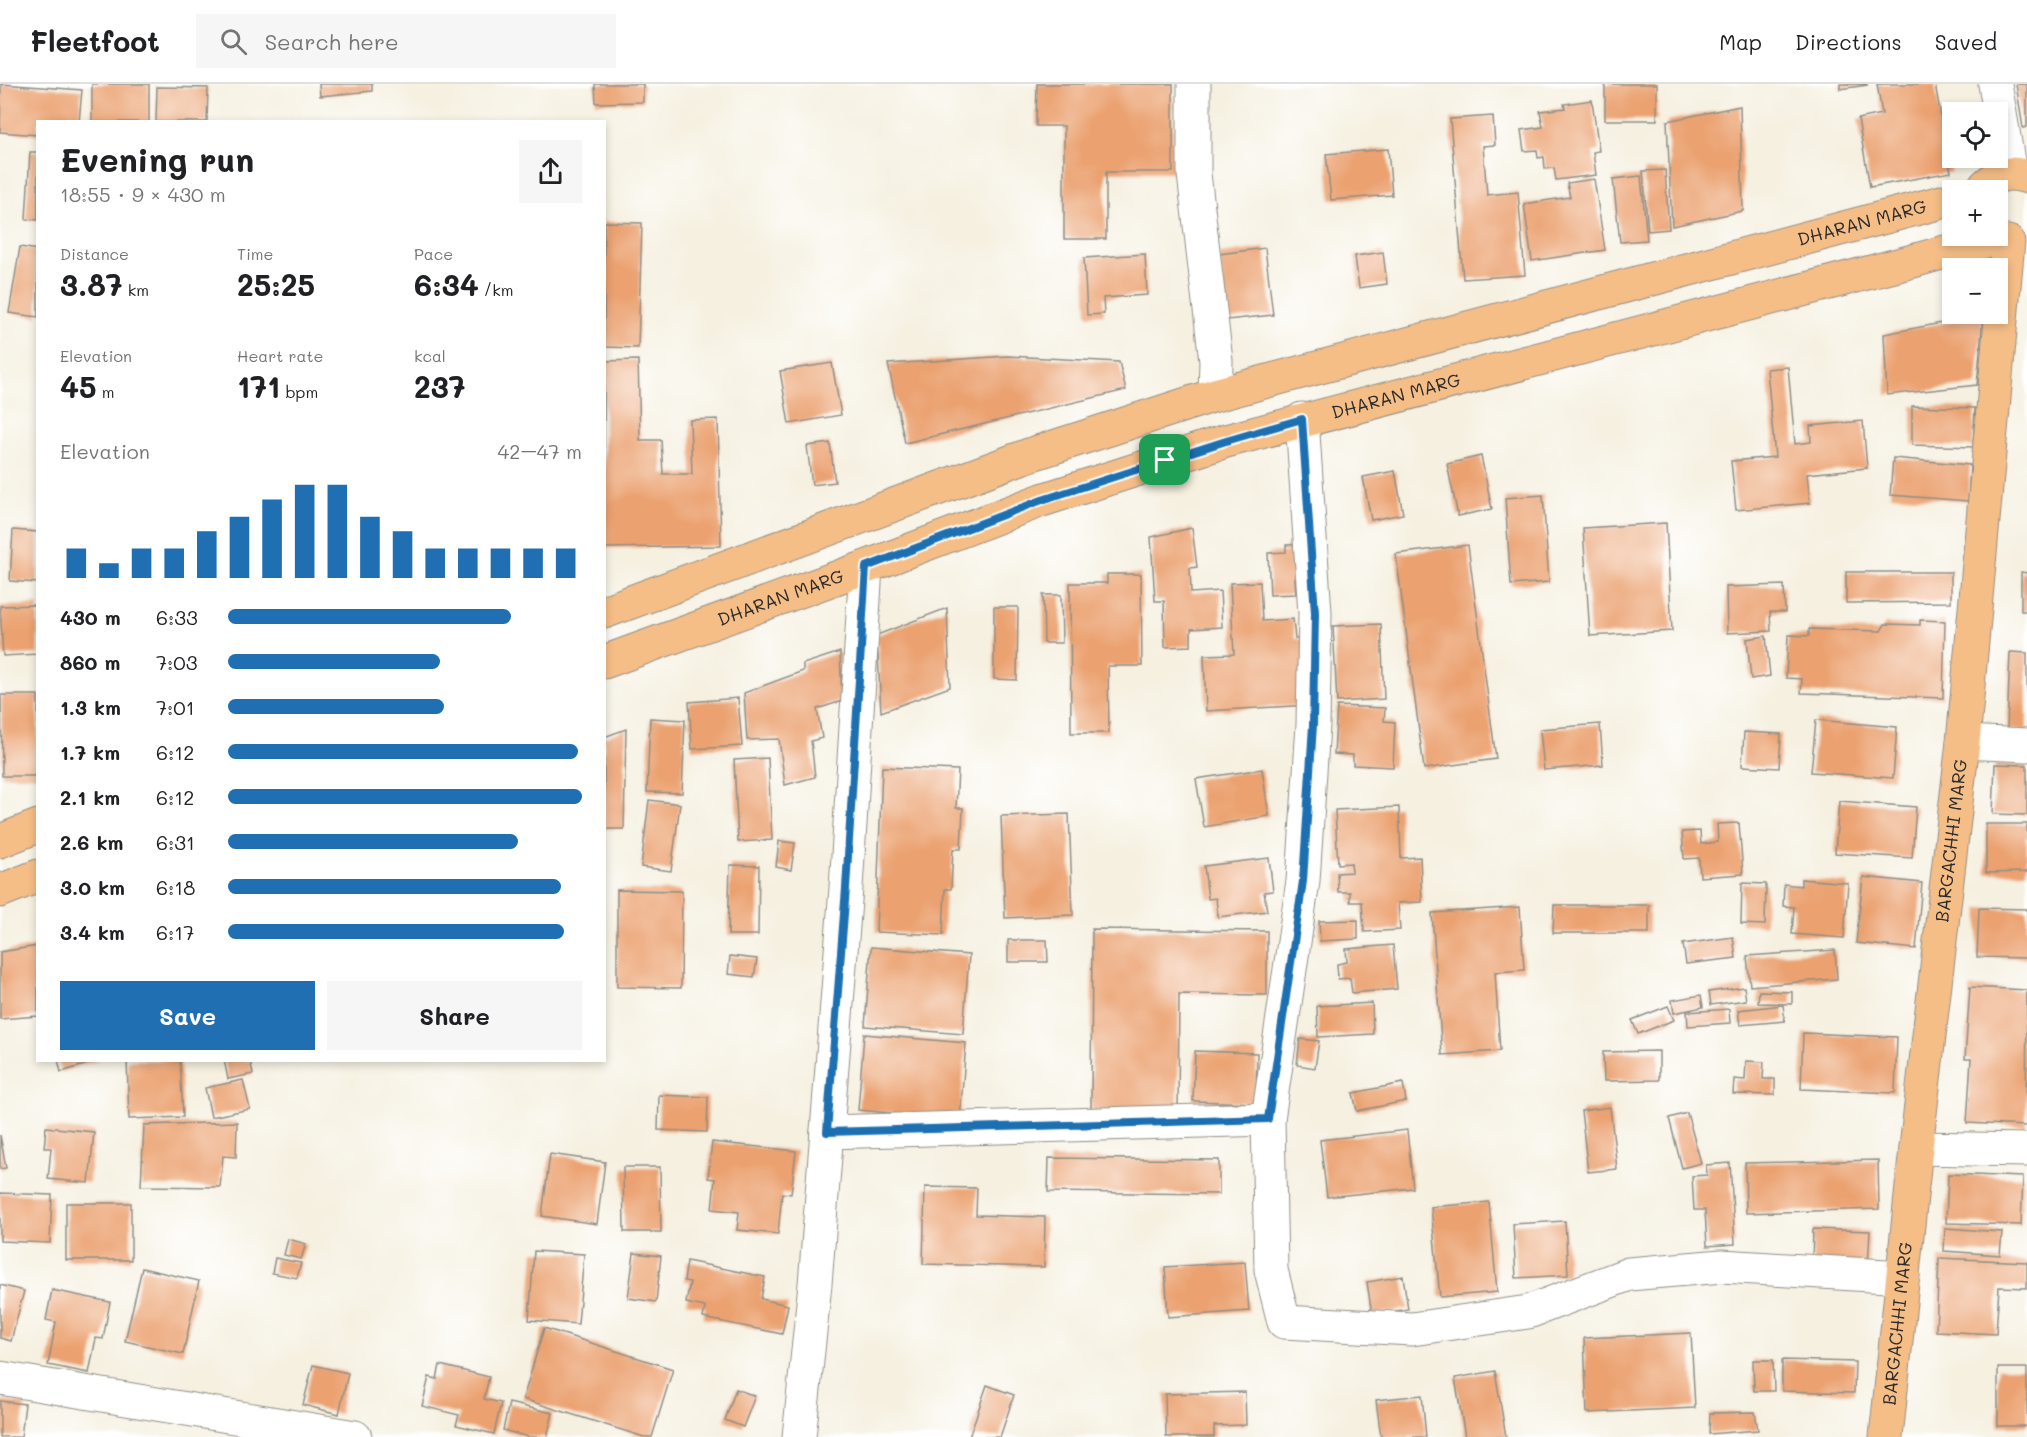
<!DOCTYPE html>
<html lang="en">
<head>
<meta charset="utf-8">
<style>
  body { margin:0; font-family:Mali,sans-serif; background:#f6f6f6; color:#202124; height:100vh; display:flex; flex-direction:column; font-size:22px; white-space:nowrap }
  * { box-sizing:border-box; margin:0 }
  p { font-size:20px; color:#757577 }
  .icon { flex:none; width:33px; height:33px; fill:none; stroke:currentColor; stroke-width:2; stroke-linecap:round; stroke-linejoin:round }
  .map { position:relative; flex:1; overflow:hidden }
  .sheet { position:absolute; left:36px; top:36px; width:570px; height:942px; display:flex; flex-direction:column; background:#fff; border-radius:0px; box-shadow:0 3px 9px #0003 }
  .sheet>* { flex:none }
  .buttons { position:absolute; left:1942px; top:18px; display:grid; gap:12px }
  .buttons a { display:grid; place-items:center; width:66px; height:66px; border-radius:0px; background:#fff; box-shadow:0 3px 9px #0003; font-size:30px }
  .pin { position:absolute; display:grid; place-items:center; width:51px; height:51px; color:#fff; margin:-26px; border-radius:12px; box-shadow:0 3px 9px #0006 }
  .round { display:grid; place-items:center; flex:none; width:63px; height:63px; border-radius:0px; background:#f6f6f6 }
  .head { display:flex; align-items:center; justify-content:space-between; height:102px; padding:0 24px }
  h1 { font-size:33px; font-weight:800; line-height:45px }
  .figures { display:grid; grid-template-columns:repeat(3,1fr); gap:9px; height:102px; padding:6px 24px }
  .figures div { display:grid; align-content:center }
  .figures b { font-size:30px; font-weight:800 }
  .figures small { font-size:16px; font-weight:400 }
  .figures p { font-size:16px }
  .chart { height:168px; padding:12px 24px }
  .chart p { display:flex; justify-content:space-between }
  .chart svg { width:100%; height:108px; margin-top:6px; stroke:#1f6fb2; stroke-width:6 }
  .action { display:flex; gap:12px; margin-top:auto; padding:12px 24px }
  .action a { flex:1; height:69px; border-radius:0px; background:#1f6fb2; color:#fff; font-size:24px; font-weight:800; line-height:69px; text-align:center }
  .action a+a { background:#f6f6f6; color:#202124 }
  ul { padding:0 24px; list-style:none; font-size:20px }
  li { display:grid; grid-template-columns:96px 72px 1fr; align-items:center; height:45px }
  li i { height:15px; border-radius:8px; background:#1f6fb2 }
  header { display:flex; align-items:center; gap:36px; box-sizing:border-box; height:84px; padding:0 30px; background:#fff; border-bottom:2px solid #e0e0e0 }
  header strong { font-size:28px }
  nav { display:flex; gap:33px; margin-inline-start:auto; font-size:21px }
  .search { width:420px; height:54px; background:#f6f6f6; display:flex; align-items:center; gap:15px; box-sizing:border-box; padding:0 21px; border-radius:0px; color:#757577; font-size:22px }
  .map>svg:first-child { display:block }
  .building { fill:#eba16f }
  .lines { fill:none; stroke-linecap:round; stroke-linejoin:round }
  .minor-casing { stroke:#908e86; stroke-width:35 }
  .tertiary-casing { stroke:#908e86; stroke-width:35 }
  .primary-casing { stroke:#908e86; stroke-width:35 }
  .minor { stroke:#fff; stroke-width:33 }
  .tertiary { stroke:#fff; stroke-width:33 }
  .primary { stroke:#f6be87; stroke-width:33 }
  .route-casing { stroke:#fff; stroke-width:12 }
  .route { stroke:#1f6fb2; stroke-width:8 }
  .labels { text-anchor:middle; stroke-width:4.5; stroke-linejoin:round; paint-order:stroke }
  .street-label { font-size:18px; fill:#2b2b2b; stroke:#fff }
</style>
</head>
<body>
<header>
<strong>Fleetfoot</strong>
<div class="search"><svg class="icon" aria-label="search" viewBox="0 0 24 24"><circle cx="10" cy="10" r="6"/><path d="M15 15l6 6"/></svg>Search here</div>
<nav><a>Map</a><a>Directions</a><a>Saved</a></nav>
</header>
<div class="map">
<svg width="2027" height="1353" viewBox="0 0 2027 1353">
  <rect width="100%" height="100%" fill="#fff"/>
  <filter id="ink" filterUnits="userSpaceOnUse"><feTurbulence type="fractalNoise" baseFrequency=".0167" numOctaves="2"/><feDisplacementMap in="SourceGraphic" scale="12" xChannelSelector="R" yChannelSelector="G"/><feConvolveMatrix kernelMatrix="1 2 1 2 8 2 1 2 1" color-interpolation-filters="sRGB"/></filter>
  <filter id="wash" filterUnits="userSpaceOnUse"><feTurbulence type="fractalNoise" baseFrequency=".008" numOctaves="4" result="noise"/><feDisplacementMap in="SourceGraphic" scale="24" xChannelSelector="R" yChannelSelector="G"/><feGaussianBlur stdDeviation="1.35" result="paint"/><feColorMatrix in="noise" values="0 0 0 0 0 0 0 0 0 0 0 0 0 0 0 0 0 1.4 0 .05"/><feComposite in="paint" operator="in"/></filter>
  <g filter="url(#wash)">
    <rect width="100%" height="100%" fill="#f5f0e0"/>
    <g id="blocks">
      <!-- building -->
      <g class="building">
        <path d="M1 0 82 6 79 38H38V51L0 48Z"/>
        <rect x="92" y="0" width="57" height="38"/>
        <path d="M319 0H372V7L320 12Z"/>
        <path d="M595 0H643V18L596 19Z"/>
        <path d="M1037 0H1173V88H1106V155H1064V42H1036Z"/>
        <rect x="1605" y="0" width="52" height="36"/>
        <path d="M1840 0H1867V1L1840 5Z"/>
        <path d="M1877 0H1935L1951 88 1870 103 1858 35 1882 30Z"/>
        <path d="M2016 0H2027V43L2023 44Z"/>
        <path d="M157 3 208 4 207 38H156Z"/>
        <path d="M1592 16 1599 67 1593 68 1596 91 1556 96 1554 84 1545 85 1544 73 1538 74 1537 66 1524 67 1521 46 1543 43 1540 27 1565 24 1564 20Z"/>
        <path d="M1740 22 1743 127 1672 142 1667 37Z"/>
        <path d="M1493 32 1495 61 1483 62 1487 111 1518 108 1525 191 1463 195 1450 35Z"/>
        <path d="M1388 65 1392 111 1331 116 1326 70Z"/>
        <path d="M30 68H38V136L26 135Z"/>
        <path d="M1665 86 1669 145 1648 147 1643 87Z"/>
        <path d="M1641 92 1647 156 1620 158 1613 95Z"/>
        <path d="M1594 95 1605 166 1532 177 1524 120 1570 113 1567 99Z"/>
        <path d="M604 138 642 139 638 264 604 263Z"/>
        <path d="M20 163 38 166V233L9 229Z"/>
        <path d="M1265 164 1273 231 1227 236 1219 170Z"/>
        <path d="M1383 168 1387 200 1359 204 1355 172Z"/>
        <path d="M1145 170 1147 211 1103 214 1104 230 1087 231 1084 174Z"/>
        <path d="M1983 231 1977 301 1887 311 1884 250Z"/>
        <path d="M1008 272 1119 278 1126 306 905 359 888 280Z"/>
        <path d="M638 276 640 356H661L663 390H692L690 336 718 335 721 462 604 464V277Z"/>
        <path d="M832 279 841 331 789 340 780 287Z"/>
        <path d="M1788 283 1795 360 1811 358 1810 342 1863 337 1867 384 1807 390 1810 419 1736 426 1731 377 1775 373 1767 285Z"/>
        <path d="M1912 322 1975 324 1973 363 1912 361Z"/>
        <path d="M830 359 835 398 812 401 807 362Z"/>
        <path d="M1481 372 1492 425 1458 432 1447 380Z"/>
        <path d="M1893 374 1970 381 1968 417 1890 411Z"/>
        <path d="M1395 387 1403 430 1371 436 1363 393Z"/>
        <path d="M1543 411 1549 498 1511 501 1505 414Z"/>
        <path d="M1666 439 1672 547 1590 552 1583 444Z"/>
        <path d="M1192 444 1197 483 1190 484 1191 509 1220 507 1222 543 1191 545V562L1165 563 1164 517H1155L1151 453Z"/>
        <path d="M13 446 38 448V499L10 497Z"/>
        <path d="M1303 460 1305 495H1295L1296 510 1270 511 1268 469 1286 468V461Z"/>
        <path d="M1468 461 1496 675 1424 685 1396 470Z"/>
        <path d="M1846 488H1951V518L1846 519Z"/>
        <path d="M2021 488 2027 489V527H2021Z"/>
        <path d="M1107 490H1141L1142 582H1108L1109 649H1071L1070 499H1107Z"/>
        <path d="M1260 498 1262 537 1293 535 1295 555H1307L1310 621 1206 627 1204 571 1234 570 1230 499Z"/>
        <path d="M1784 501 1785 528H1770L1771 547 1727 549 1726 503Z"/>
        <path d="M1043 511H1061L1062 559H1044Z"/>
        <path d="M38 521V570L3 572 0 522Z"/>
        <path d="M994 523H1018L1017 596 994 595Z"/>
        <path d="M947 524 950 603 881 628 877 551Z"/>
        <path d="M1920 536 1945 537 1943 614 1801 609 1802 595 1786 594 1788 551 1809 552V545L1881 547 1885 540 1920 541Z"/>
        <path d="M1381 540 1384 615 1337 618 1333 542Z"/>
        <path d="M1766 552 1770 592 1751 595 1747 555Z"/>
        <path d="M840 568 842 617 817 625 822 654 811 657 815 693 785 701 779 655 747 656 744 609 803 587V580Z"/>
        <path d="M2010 568 2027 569V647L2007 646Z"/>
        <path d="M1 611H38V692H2Z"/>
        <path d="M738 614 742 662 692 665 689 618Z"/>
        <path d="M1337 622 1385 624 1384 637 1395 638 1393 683 1353 681V671L1334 670Z"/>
        <path d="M650 634 685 636 682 709 647 708Z"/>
        <path d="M1816 636 1897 643 1893 694 1811 688Z"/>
        <path d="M1600 640 1603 681 1544 686 1540 645Z"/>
        <path d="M626 645 624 745H604V653Z"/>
        <path d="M1744 648 1781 650 1779 684 1742 682Z"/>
        <path d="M768 674 772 756 738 758 734 676Z"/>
        <path d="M1995 680 2027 681V731L1993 730Z"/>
        <path d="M882 683 958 686 956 724H963L961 765H953L951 805H945L943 851 876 848Z"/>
        <path d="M1262 685 1269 732 1204 743 1196 695Z"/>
        <path d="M649 716 680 720 671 787 641 783Z"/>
        <path d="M1839 717 1916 723 1912 774 1835 769Z"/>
        <path d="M1399 723 1401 774 1420 773 1422 818 1398 819 1400 846 1364 848 1362 818H1350V808H1338L1337 789 1352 788 1351 779 1338 780 1335 726Z"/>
        <path d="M1069 730 1073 831 1005 834 1001 732Z"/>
        <path d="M1739 739 1743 790 1700 793 1699 774 1684 775 1682 748 1700 747 1701 760 1718 758 1717 740Z"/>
        <path d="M1986 740H2027V788L1986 789Z"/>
        <path d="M779 757 795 759 791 786 776 783Z"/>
        <path d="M1269 774 1273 807 1264 808 1267 827 1218 833 1216 814 1208 815 1204 782Z"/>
        <path d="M730 781 759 782 758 851H728Z"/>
        <path d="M1863 793 1922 799 1916 865 1856 859Z"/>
        <path d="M1801 795 1848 799 1844 854 1792 850 1794 823 1783 822 1784 800 1801 802Z"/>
        <path d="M1742 799 1766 800 1765 841 1741 840Z"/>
        <path d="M617 806 682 807 681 904 617 903Z"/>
        <path d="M1554 821H1649V849H1553Z"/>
        <path d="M1520 823 1524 886 1495 888 1500 967 1442 971 1432 829Z"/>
        <path d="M1979 824 2027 825V874L1977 873Z"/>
        <path d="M1358 836V855L1320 857 1319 837Z"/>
        <path d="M1092 845 1267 847V911L1179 910 1178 1028 1091 1027Z"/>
        <path d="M1733 853 1736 874 1686 880 1683 860Z"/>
        <path d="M1008 856H1047L1048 878H1008Z"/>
        <path d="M1393 861 1397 905 1352 909 1350 894 1338 895 1337 880 1347 878 1346 865Z"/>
        <path d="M38 862V932L0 935V868Z"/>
        <path d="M871 863 969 871 963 950 865 942Z"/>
        <path d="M1835 866 1837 895 1750 902 1747 872Z"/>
        <path d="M730 872 757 875 754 893 728 890Z"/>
        <path d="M1744 903 1746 916 1711 921 1709 908Z"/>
        <path d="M1970 903 2027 906 2026 1042 1967 1039 1971 975H1965Z"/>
        <path d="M1759 907 1792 908V920L1758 919Z"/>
        <path d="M1701 911 1703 923 1674 929 1672 916Z"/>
        <path d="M1372 919 1373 950 1318 953 1317 922Z"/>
        <path d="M1783 921 1785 937 1740 941 1738 926Z"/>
        <path d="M1668 922 1674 936 1638 950 1632 936Z"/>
        <path d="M1729 925 1730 939 1688 942 1687 928Z"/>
        <path d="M1803 949 1897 953 1895 1009 1801 1005Z"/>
        <path d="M864 950 966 959 960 1035 858 1026Z"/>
        <path d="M1300 955 1319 957 1315 984 1297 981Z"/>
        <path d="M1195 967 1257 969 1256 1019 1193 1017Z"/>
        <path d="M1659 967V996L1604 997 1603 968Z"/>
        <path d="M58 976H98V977L61 988Z"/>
        <path d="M127 976H180L183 1033 129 1035Z"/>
        <path d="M224 976H250L253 990 228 995Z"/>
        <path d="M1746 977 1764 978 1763 995H1775V1011L1733 1010 1734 995 1745 996Z"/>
        <path d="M243 996 250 1025 211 1033 205 1004Z"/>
        <path d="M1403 999 1406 1017 1357 1027 1353 1009Z"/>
        <path d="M659 1011 708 1013 707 1048 658 1046Z"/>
        <path d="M1610 1023 1617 1085 1588 1088 1581 1027Z"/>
        <path d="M1687 1029 1701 1079 1682 1084 1669 1034Z"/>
        <path d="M237 1038 236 1073 223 1072 220 1103 141 1102 144 1041Z"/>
        <path d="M46 1043 94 1048 89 1099 48 1095 51 1064H44Z"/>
        <path d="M1407 1046 1413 1104 1327 1113 1320 1056Z"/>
        <path d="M0 1051 6 1084 0 1085Z"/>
        <path d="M712 1058 796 1067 791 1110 782 1109 778 1150 737 1146 739 1128 712 1125 715 1095 708 1094Z"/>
        <path d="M550 1070 605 1078 597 1140 542 1132Z"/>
        <path d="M1049 1074 1219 1076V1110L1048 1108Z"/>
        <path d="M1878 1076 1879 1125 1746 1129 1745 1079Z"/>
        <path d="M1730 1079 1735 1160 1707 1162 1705 1126H1694L1692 1092 1707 1091 1706 1081Z"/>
        <path d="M623 1083H660L661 1148H624Z"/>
        <path d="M1948 1090 2023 1093 2021 1141 1946 1139Z"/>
        <path d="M925 1103 977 1104 976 1131 1045 1133 1044 1183 923 1180Z"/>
        <path d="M0 1109 52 1111 50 1159 0 1157Z"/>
        <path d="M1489 1118 1497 1208 1440 1213 1431 1123Z"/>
        <rect x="66" y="1119" width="65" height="57"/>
        <path d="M1565 1137 1568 1191 1516 1194 1513 1140Z"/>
        <path d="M1945 1144 2002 1148 2000 1171 1944 1167Z"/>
        <path d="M1813 1145 1870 1147 1868 1183 1812 1181Z"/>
        <path d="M288 1155 306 1160 301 1175 284 1171Z"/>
        <path d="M534 1167 584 1170 578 1240 529 1236Z"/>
        <path d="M634 1169 661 1172 656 1218 628 1214Z"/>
        <path d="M275 1174 301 1179 297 1194 272 1189Z"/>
        <path d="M1939 1174 2027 1178V1204L1999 1203 1996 1250 1936 1247Z"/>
        <path d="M687 1177 765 1193 761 1215 788 1221 782 1250 703 1234 705 1223 686 1219 690 1198 684 1197Z"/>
        <path d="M1245 1178 1249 1227 1168 1233 1165 1183Z"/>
        <path d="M142 1184 199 1197 183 1270 125 1257Z"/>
        <path d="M1403 1192 1408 1225 1372 1231 1367 1198Z"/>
        <path d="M0 1201 24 1207 11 1257 0 1254Z"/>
        <path d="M52 1206 110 1218 103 1255 96 1254 89 1289 48 1281 56 1238 46 1236Z"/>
        <path d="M544 1244 673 1285 652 1353H644L523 1315Z"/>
        <path d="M1691 1249 1695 1324 1587 1329 1584 1254Z"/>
        <path d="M1753 1276H1773L1774 1307H1754Z"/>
        <path d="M1782 1276 1855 1278 1854 1309 1782 1307Z"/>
        <path d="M313 1281 348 1289 339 1330 303 1321Z"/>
        <path d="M440 1281 489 1293 484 1315 501 1319 494 1350 456 1341 459 1331 422 1322 429 1293 437 1295Z"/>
        <rect x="1998" y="1284" width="29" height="58"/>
        <path d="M1495 1287 1506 1353H1465L1455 1294Z"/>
        <path d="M987 1301 1014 1311 1000 1353H969Z"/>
        <path d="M736 1305 755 1312 743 1343 725 1336Z"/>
        <path d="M1245 1308 1246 1341 1214 1342V1353H1166L1165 1310Z"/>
        <path d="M1422 1311 1426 1353H1381L1376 1316Z"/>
        <path d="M0 1317 25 1320 21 1353H0Z"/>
        <path d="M509 1319 553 1329 547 1353H528L503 1346Z"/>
        <path d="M1755 1328 1758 1346 1709 1350 1710 1329Z"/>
      </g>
    </g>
  </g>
  <g filter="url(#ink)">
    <use href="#blocks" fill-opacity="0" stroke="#908e86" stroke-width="1.5"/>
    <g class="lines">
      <!-- minor casing -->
      <g class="minor-casing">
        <g id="minor">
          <path d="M1194 0V90L1216 277 1215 311"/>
          <path d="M1302 335 1315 529 1313 641 1303 797 1268 1035 1271 1186 1284 1238 1412 1245 1528 1228 1629 1190 1722 1182 1903 1193"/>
          <path d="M1963 658 2027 661"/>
          <path d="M827 1048 1268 1035"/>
          <path d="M1916 1064 2027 1066"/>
          <path d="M0 1294 355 1353"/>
          <path d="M799 1353 815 1200 846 804 866 483"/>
        </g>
      </g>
      <!-- tertiary casing -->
      <g class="tertiary-casing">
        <path id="tertiary" d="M1995 0 2010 89"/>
      </g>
      <!-- primary casing -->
      <g class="primary-casing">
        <g id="primary">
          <path d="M1981 106C1995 91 2007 86 2027 93"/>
          <path id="s1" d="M604 528 1029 371 1215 311 1953 115"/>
          <path id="s2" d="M604 578 866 483 1042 416 1226 357 1913 177 1995 154"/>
          <path d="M0 757 38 742"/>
          <path d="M0 807 38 792"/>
          <path id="s3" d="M1886 1353 1916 1064 1963 658 2008 158"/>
        </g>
      </g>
      <!-- minor -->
      <use href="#minor" class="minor"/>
      <!-- tertiary -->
      <use href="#tertiary" class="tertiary"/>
      <!-- primary -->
      <use href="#primary" class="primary"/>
    </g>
  </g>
  <g class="lines" filter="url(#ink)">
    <!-- route casing -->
    <g class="route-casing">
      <path id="route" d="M1302 335 1315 529 1313 641 1303 797 1268 1035 827 1048 846 804 866 483 1042 416 1226 357Z"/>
    </g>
    <!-- route -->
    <use href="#route" class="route"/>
  </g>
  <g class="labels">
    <!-- street labels -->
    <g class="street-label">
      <text dy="6" stroke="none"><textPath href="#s1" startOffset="1318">DHARAN MARG</textPath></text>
      <text dy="6" stroke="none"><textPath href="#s2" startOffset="836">DHARAN MARG</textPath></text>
      <text dy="6" stroke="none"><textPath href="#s2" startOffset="188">DHARAN MARG</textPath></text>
      <text dy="6" stroke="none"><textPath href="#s3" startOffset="600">BARGACHHI MARG</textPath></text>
      <text dy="6" stroke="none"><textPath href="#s3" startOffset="114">BARGACHHI MARG</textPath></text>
    </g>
  </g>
</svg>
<div class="buttons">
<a><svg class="icon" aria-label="locate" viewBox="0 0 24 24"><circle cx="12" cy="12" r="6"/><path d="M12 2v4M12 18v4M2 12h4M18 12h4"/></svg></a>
<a>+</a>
<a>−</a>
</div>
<div class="pin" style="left:1165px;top:376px;background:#1e9e55"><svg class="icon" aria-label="arrive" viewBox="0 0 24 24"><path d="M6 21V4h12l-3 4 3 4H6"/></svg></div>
<section class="sheet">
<div class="head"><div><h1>Evening run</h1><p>18:55 · 9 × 430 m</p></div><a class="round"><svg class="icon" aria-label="share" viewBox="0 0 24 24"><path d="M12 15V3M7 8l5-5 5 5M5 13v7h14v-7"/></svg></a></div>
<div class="figures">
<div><p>Distance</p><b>3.87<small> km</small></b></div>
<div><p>Time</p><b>25:25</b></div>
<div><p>Pace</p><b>6:34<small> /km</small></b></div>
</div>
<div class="figures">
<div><p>Elevation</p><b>45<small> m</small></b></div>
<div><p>Heart rate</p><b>171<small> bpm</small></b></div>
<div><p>kcal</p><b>237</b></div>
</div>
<div class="chart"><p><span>Elevation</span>42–47 m</p>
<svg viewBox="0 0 160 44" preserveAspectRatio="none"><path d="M5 44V32M15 44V38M25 44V32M35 44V32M45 44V25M55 44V19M65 44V12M75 44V6M85 44V6M95 44V19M105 44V25M115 44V32M125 44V32M135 44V32M145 44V32M155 44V32"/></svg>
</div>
<ul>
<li><b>430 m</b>6:33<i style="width:80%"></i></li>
<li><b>860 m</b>7:03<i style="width:60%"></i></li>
<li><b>1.3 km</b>7:01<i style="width:61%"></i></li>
<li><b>1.7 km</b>6:12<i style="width:99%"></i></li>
<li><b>2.1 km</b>6:12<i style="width:100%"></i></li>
<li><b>2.6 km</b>6:31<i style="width:82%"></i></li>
<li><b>3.0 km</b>6:18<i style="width:94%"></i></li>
<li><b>3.4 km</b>6:17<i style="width:95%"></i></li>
</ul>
<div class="action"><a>Save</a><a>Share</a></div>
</section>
</div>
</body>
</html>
